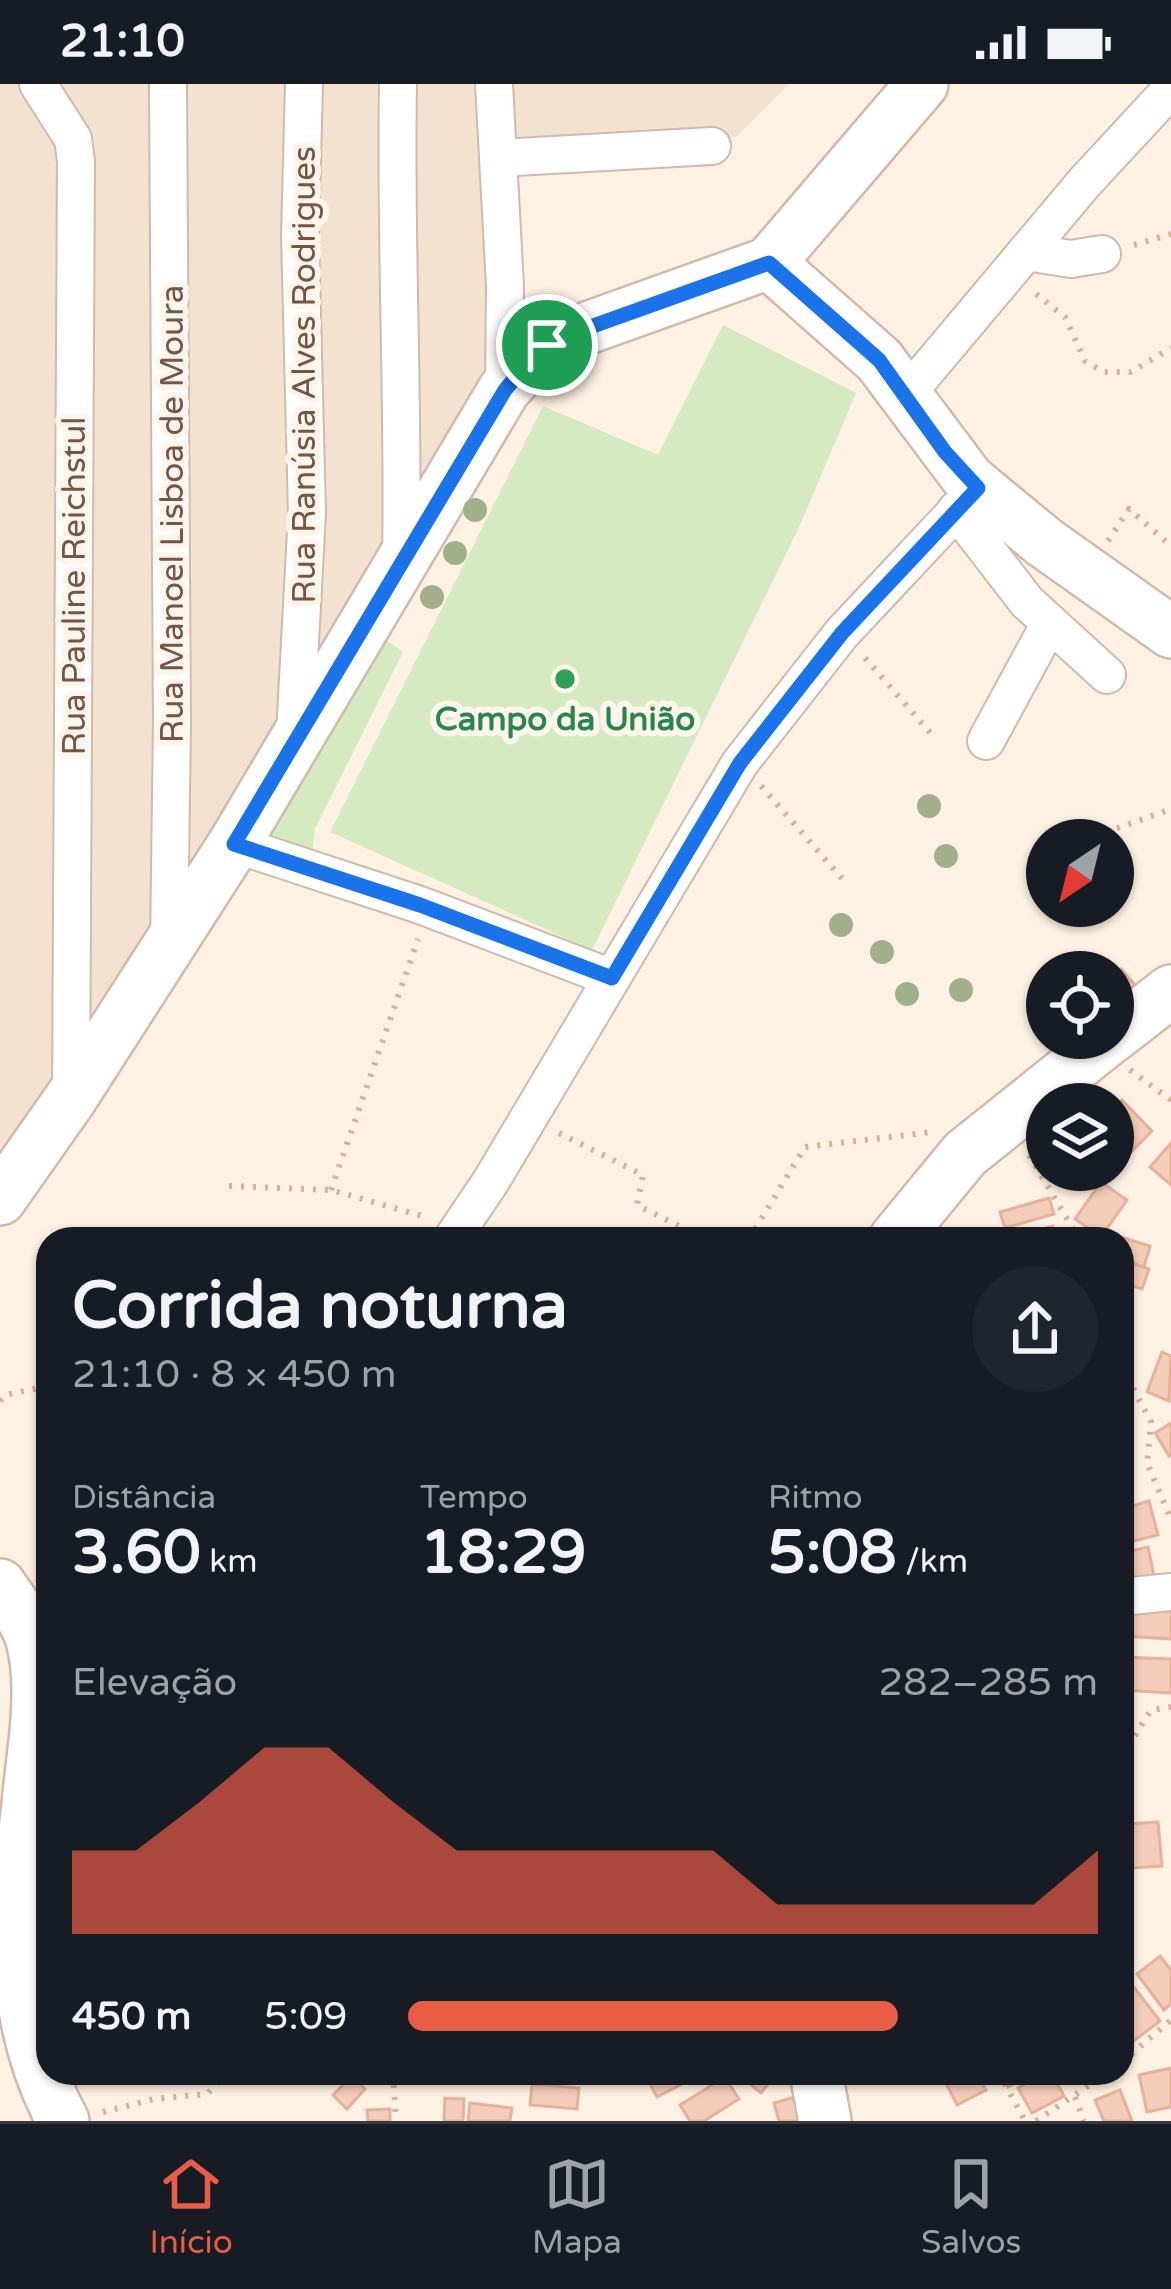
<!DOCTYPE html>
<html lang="pt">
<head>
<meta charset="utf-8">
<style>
  body { margin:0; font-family:"Varela Round",sans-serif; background:#20242c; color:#f1f3f6; height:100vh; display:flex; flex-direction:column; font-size:45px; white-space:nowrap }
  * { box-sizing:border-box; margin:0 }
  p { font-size:39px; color:#9ea1a6 }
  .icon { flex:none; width:66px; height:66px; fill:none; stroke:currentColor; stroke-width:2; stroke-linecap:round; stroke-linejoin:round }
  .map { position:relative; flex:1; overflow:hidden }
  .drawer { position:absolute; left:36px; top:1143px; width:1098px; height:858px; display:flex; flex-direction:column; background:#171b24; border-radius:36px; box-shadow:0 3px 9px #0004 }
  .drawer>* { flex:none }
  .needle { width:78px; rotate:215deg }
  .controls { position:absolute; left:1026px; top:735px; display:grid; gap:24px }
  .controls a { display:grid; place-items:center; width:108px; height:108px; border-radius:50%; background:#171b24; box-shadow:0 3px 9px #0004; font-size:60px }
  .pin { position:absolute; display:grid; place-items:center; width:102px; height:102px; color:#fff; margin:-51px; border:6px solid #fff; border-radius:50%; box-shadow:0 3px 12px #0007 }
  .round { display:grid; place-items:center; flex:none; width:126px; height:126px; border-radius:63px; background:#20242c }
  .head { display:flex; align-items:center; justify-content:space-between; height:204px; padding:0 36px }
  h1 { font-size:66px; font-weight:800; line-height:90px }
  .figures { display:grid; grid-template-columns:repeat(3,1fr); gap:18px; height:204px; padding:12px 36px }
  .figures div { display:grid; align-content:center }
  .figures b { font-size:60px; font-weight:800 }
  .figures small { font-size:33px; font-weight:400 }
  .figures p { font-size:33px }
  .chart { height:336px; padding:24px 36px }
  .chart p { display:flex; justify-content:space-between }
  .chart svg { width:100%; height:216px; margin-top:12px; fill:#e95d46; opacity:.7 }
  ul { padding:0 36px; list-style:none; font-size:39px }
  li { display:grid; grid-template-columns:192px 144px 1fr; align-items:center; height:90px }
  li i { height:30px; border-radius:15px; background:#e95d46 }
  .status { display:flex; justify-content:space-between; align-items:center; height:84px; padding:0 60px; background:#171b24; direction:ltr }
  .status svg { height:33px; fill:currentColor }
  .tabs { display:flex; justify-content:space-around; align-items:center; height:168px; border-top:3px solid #363941; background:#171b24; font-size:33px; color:#9ea1a6 }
  .tabs a { display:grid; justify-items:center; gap:6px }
  .tabs .on { color:#e95d46 }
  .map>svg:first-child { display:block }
  .residential { fill:#f4e2d1 }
  .green { fill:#d5eac1 }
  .building { fill:#f3ccba; stroke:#e6b19a; stroke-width:3 }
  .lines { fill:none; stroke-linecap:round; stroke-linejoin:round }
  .street-casing { stroke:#d0b9ad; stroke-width:40 }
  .secondary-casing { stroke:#d3b9aa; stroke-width:56 }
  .path { stroke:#d7af9d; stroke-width:6; stroke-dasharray:3 9; stroke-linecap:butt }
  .street { stroke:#fff; stroke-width:36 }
  .secondary { stroke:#fff; stroke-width:51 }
  .tree { fill:#a1b08a }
  .route-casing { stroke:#fff; stroke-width:24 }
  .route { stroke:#1a73e8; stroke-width:15 }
  .leisure-dot { fill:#2e9e5b; stroke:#fff5ea; stroke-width:4.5 }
  .labels { text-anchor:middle; stroke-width:12; stroke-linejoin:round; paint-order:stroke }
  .street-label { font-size:33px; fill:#755549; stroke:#fff5ea }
  .leisure-label { font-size:33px; font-weight:bold; fill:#27864d; stroke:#fff5ea }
</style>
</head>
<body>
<div class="status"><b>21:10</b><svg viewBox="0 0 49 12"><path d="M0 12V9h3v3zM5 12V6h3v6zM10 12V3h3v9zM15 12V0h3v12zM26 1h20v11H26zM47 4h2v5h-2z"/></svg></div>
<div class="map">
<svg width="1171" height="2037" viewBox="0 0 1171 2037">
  <rect width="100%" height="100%" fill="#fdf1e3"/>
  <!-- residential -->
  <path class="residential" d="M0 0H789L736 53 507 70 531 259 0 1136Z"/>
  <!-- green -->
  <g class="green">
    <path d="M723 241 856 309 800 441 592 866 330 748 543 322 658 371Z"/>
    <path d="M383 554 403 568 315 745 312 773 260 751Z"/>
  </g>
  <!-- building -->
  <g class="building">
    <path d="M1121 885 1142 909 1113 932V892Z"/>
    <path d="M1122 1016 1152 1047 1133 1066 1113 1046V1025Z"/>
    <path d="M1113 1046 1133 1066 1117 1082 1113 1078Z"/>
    <path d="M1171 1059V1101L1150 1083Z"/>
    <path d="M1101 1098 1127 1116 1101 1153 1075 1135Z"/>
    <path d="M1049 1114 1054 1130 1005 1144 1000 1128Z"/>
    <path d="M1053 1142 1056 1155H1028L1026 1149Z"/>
    <path d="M1108 1149 1150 1162 1144 1183 1122 1176V1155H1106Z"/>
    <path d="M1122 1176 1149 1185 1142 1205 1122 1199Z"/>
    <path d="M1162 1268 1171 1272 1169 1317 1147 1308Z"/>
    <path d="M1171 1339V1370L1169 1372 1155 1349Z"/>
    <path d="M1149 1417 1158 1451 1122 1460V1425Z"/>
    <path d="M1148 1463 1155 1497 1128 1503 1122 1469Z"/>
    <path d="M1125 1525 1171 1528V1555L1124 1552Z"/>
    <path d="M1122 1573 1171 1575V1609L1122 1606Z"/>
    <path d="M1158 1738 1162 1782 1132 1784 1129 1740Z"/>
    <path d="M1122 1740H1129L1131 1769 1122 1770Z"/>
    <path d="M1160 1872 1171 1886V1920L1164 1926 1137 1890Z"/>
    <path d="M1123 1889 1160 1937 1131 1959 1122 1947Z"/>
    <path d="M1171 1984V2023L1147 2028 1139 1991Z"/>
    <path d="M644 1989H698L699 1991 657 2013Z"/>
    <path d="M736 1989H777L761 2009Z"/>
    <path d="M965 1989H977L986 2006 957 2021 946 1999Z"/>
    <path d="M1001 1989H1035L1008 2003Z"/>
    <path d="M1048 1989H1052L1064 2012 1032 2029 1018 2004Z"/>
    <path d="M352 1992 365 2005 347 2025 333 2011Z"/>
    <path d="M725 1993 739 2015 704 2037H690L680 2021Z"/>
    <path d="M532 2000 579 2004 577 2025 530 2021Z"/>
    <path d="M1120 2006 1132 2037H1104L1095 2016Z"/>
    <path d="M811 2008 819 2037H779L774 2019Z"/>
    <path d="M445 2014 464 2015 463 2037H444Z"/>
    <path d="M470 2019 512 2024 510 2037H468Z"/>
    <path d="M390 2025V2037H368L367 2026Z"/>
  </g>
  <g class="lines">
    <!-- street casing -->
    <g class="street-casing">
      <g id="street">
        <path d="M38 0 73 55 76 77 71 1014"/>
        <path d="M168 0 172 638 169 861"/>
        <path d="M398 0C395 158 404 316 401 474"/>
        <path d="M494 0 505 202 504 306"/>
        <path d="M500 74 712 62"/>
        <path d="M1026 168 1071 175 1102 170"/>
        <path d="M906 311 1084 99 1171 5"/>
        <path d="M956 426 1027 518 1107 591"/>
        <path d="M295 650 307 429 300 152 304 0"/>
        <path d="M986 657 1050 539"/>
        <path d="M234 760 420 821 612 894"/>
        <path d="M452 1155 491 1097 740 679 842 549 978 404"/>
        <path d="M1122 1513 1171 1508"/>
      </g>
    </g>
    <!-- secondary casing -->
    <g class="secondary-casing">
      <g id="secondary">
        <path d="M769 179 879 276 969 396 1044 458 1171 548"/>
        <path d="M1113 952 1171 907"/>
        <path d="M0 1115 71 1014 234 760 504 306C523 284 539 266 565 252L769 179 922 0"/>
        <path d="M895 1155 965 1070 1110 954"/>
        <path d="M0 1501C11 1518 27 1536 32 1556 42 1592 38 1637 33 1674 19 1802 0 1922 63 2037"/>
        <path d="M816 1989 825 2037"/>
      </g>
    </g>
    <!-- path -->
    <g class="path">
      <path d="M1134 161 1171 150"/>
      <path d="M1036 210 1065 233 1085 277 1104 288H1131L1171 264"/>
      <path d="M1108 457 1129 425 1171 462"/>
      <path d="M865 574 934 653"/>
      <path d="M761 702 846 799"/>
      <path d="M1083 756 1171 725"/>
      <path d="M1130 986 1171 1016"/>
      <path d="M559 1049 643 1091 637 1121 705 1155"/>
      <path d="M1029 1071 1079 1155"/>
      <path d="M229 1102 331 1106 426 1133"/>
      <path d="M331 1106 418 855"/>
      <path d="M749 1155 805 1063 932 1048"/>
      <path d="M1122 1283 1151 1338 1147 1379 1171 1435"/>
      <path d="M0 1317 5 1311 48 1302"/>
      <path d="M1122 1672 1151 1626 1171 1623"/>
      <path d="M1122 1978 1171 1936"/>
      <path d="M393 1989 396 2037"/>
      <path d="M526 1989 528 1991"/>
      <path d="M999 1989 1025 2037"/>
      <path d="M1075 2013 1084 2037"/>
      <path d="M103 2028 154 2015 207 2010 227 1989"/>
      <path d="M1036 2037 1107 1989"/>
    </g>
    <!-- street -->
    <use href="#street" class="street"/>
    <!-- secondary -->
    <use href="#secondary" class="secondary"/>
  </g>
  <!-- trees -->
  <g class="tree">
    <circle cx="475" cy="426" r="12"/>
    <circle cx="455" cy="469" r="12"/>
    <circle cx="432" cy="513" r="12"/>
    <circle cx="929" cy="722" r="12"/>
    <circle cx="946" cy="772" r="12"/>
    <circle cx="841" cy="841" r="12"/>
    <circle cx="882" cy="868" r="12"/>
    <circle cx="961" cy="906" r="12"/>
    <circle cx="907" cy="910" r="12"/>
  </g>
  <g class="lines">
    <!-- route casing -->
    <g class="route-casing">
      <path id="route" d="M769 179 879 276 945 368 978 404 842 549 740 679 612 894 420 821 234 760 505 306 534 271 565 252Z"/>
    </g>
    <!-- route -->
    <use href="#route" class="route"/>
  </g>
  <!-- markers -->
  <circle class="leisure-dot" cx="565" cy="595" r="12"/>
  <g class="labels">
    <!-- street labels -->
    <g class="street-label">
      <text transform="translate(303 291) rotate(-90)" y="12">Rua Ranúsia Alves Rodrigues</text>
      <text transform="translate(171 430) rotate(-90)" y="12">Rua Manoel Lisboa de Moura</text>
      <text transform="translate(73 502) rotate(-90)" y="12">Rua Pauline Reichstul</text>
    </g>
    <!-- leisure labels -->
    <g class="leisure-label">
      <text x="565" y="646">Campo da União</text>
    </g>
  </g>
</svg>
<div class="controls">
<a><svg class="needle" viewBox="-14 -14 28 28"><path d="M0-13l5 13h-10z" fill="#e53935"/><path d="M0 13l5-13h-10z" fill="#9ea1a6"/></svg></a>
<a><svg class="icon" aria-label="locate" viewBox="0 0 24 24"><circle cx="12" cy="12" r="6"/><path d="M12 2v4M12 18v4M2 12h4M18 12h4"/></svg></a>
<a><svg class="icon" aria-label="layers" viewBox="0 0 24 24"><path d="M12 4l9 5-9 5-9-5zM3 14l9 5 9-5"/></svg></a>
</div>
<div class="pin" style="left:547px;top:261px;background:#1e9e55"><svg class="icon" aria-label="arrive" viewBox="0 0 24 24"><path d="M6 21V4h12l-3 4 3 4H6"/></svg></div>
<section class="drawer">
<div class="head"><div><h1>Corrida noturna</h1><p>21:10 · 8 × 450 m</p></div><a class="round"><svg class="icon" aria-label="share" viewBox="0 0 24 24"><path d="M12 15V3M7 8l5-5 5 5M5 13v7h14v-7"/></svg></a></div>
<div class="figures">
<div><p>Distância</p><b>3.60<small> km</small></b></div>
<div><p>Tempo</p><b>18:29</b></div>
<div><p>Ritmo</p><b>5:08<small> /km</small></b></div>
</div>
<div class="chart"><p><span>Elevação</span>282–285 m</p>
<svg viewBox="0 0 160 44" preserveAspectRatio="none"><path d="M0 44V27L10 27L20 17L30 6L40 6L50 17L60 27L70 27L80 27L90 27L100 27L110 38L120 38L130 38L140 38L150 38L160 27V44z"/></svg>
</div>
<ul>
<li><b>450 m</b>5:09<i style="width:71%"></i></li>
</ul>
</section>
</div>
<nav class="tabs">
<a class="on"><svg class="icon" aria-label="home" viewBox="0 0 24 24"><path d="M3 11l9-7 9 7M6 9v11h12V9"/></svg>Início</a>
<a><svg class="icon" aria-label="map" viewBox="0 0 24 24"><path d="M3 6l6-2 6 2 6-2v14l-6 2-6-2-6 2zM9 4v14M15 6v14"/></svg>Mapa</a>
<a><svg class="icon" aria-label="saved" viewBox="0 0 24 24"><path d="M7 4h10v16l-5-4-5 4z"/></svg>Salvos</a>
</nav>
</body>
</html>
